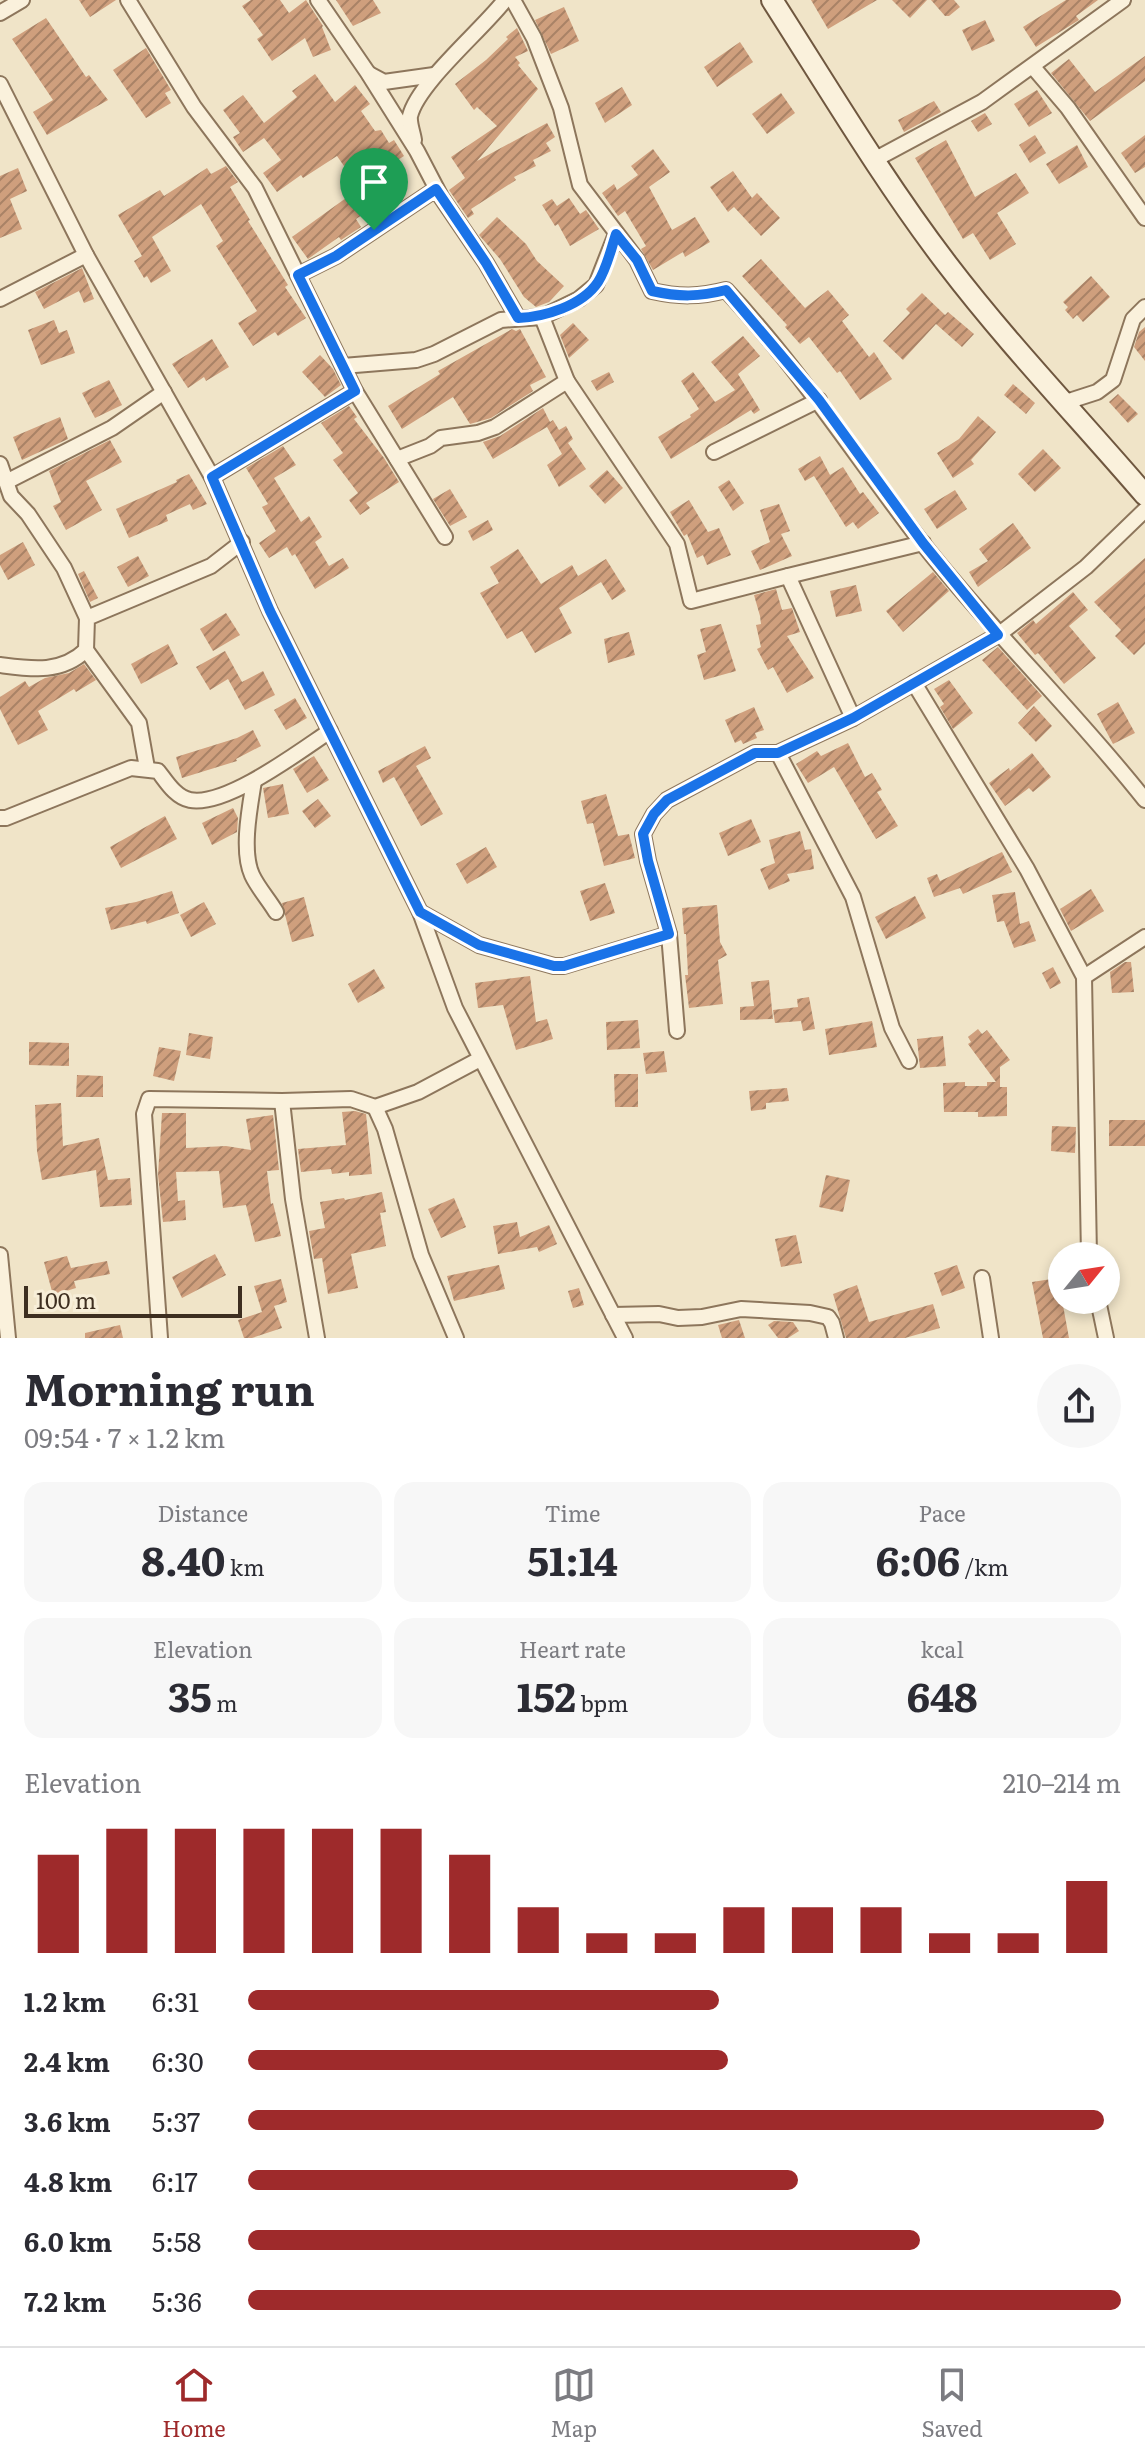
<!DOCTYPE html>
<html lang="en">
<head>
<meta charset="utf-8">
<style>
  body { margin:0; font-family:Literata,serif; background:#f7f7f7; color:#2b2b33; height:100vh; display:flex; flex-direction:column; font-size:30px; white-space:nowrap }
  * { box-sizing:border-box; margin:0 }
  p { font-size:26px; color:#7c7c81 }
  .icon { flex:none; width:44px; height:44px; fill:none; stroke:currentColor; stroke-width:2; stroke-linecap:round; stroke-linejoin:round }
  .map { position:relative; height:1338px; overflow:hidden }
  .details { display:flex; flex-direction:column; background:#fff; flex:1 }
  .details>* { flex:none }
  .needle { width:52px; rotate:60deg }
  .controls { position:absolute; left:1048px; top:1242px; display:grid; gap:16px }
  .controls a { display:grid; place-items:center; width:72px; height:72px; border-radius:50%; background:#fff; box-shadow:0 4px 12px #0003; font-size:40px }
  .scale { position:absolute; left:24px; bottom:20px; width:218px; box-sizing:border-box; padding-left:8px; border:4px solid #3d2e20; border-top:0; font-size:22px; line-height:28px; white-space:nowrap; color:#3d2e20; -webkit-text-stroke:6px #f7eed8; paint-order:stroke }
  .pin { position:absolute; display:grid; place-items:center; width:68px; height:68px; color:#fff; margin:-82px -34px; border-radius:50% 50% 50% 0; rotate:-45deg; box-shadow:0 0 8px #0007 }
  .pin .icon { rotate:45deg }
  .round { display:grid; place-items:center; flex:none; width:84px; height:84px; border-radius:42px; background:#f7f7f7 }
  .overview { display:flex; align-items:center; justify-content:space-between; height:136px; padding:0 24px }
  h1 { font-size:44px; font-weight:700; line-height:60px }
  .metrics { display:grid; grid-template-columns:repeat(3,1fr); gap:12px; height:136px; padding:8px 24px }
  .metrics div { display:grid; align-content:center; border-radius:20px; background:#f7f7f7; text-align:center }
  .metrics b { font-size:40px; font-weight:700 }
  .metrics small { font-size:22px; font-weight:400 }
  .metrics p { font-size:22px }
  .chart { height:224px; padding:16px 24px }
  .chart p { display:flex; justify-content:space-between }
  .chart svg { width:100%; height:144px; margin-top:8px; stroke:#9e2a2b; stroke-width:6 }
  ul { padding:0 24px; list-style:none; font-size:26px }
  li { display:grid; grid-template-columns:128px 96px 1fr; align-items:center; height:60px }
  li i { height:20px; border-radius:10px; background:#9e2a2b }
  .tab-bar { display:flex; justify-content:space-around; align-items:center; height:112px; border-top:2px solid #e1e1e2; background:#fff; font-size:22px; color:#7c7c81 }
  .tab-bar a { display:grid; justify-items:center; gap:4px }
  .tab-bar .selected { color:#9e2a2b }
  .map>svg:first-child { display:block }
  .building { fill:url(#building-hatch) }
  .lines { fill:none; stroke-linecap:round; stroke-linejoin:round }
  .minor-casing { stroke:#8d765c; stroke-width:18 }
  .secondary-casing { stroke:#6f573f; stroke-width:24 }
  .minor { stroke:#faf1dc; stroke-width:14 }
  .secondary { stroke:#faf1dc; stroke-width:20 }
  .route-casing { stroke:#fff; stroke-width:16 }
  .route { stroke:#1a73e8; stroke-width:10 }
</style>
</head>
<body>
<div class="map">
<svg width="1145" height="1338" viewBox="0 0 1145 1338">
  <defs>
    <pattern id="building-hatch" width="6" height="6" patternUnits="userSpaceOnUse" patternTransform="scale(2)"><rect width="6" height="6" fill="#cf9f7d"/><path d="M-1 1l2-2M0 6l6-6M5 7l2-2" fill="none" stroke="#a98266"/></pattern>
  </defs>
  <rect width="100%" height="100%" fill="#f0e4c8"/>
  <!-- building -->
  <g class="building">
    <path d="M79 0H116L90 17Z"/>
    <path d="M251 0H280L289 13 306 0 323 26 322 27 331 50 313 57 305 38 272 61 257 39 263 35 242 6Z"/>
    <path d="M336 0H373L381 13 353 26Z"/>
    <path d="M811 0H877L828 29Z"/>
    <path d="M892 0H927L910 18Z"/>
    <path d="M931 0H954L960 7 949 16H945Z"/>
    <path d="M1066 0H1098L1076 16 1079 20 1036 47 1023 27Z"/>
    <path d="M564 7 579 41 551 54 535 20Z"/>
    <path d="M46 18 86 77 89 75 108 100 47 135 33 112 53 100 12 39Z"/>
    <path d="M985 20 995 41 972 51 962 30Z"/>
    <path d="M517 28 528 51 515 57 520 63 518 65 538 89 477 161 547 123 555 137 546 143 551 151 533 160 536 166 514 177 516 180 471 209 474 214 468 218 449 190 465 178 451 157 497 126 477 107 474 110 455 84 486 60 508 39 506 37Z"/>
    <path d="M740 42 753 62 717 87 704 67Z"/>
    <path d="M146 48 171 90 165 93 171 103 146 118 113 70Z"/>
    <path d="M1145 56V81L1090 121 1051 73 1069 59 1095 92Z"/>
    <path d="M315 74 335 102 355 85 370 104 361 111 375 131 381 130 389 143 394 140 404 156 376 174 363 153 344 166 337 156 303 178 301 175 277 192 263 173 281 160 264 138 243 152 233 137 240 133 223 110 243 95 264 123 297 97 292 91Z"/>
    <path d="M622 87 632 105 605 123 595 103Z"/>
    <path d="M1037 90 1052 113 1029 127 1014 104Z"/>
    <path d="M781 93 795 113 767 134 752 114Z"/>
    <path d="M934 101 941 112 904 132 898 120Z"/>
    <path d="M985 113 992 124 978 132 971 121Z"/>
    <path d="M1035 135 1046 153 1030 163 1019 145Z"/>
    <path d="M1145 135V167L1135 173 1121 153Z"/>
    <path d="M946 140 975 197 1016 173 1029 193 997 213 1016 244 990 260 973 233 963 239 915 158Z"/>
    <path d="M1077 145 1088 167 1059 184 1046 164Z"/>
    <path d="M653 149 670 172 649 187 672 230 695 217 710 242 685 257 683 252 653 270 641 249 646 246 625 211 618 216 602 193 614 184 617 190 638 175 631 166Z"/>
    <path d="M226 166 238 182 230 187 250 220 248 221 288 285 285 287 306 318 278 336 275 332 253 346 238 323 257 311 216 246 223 241 201 204 152 237 171 271 151 283 147 276 144 278 134 261 142 256 118 215 160 190 164 196 207 168 211 174Z"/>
    <path d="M18 168 27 191 10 199 22 229 0 238V176Z"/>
    <path d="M733 171 752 198 757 193 780 218 761 236 734 207 728 212 710 187Z"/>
    <path d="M371 180 384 200 356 219 361 227 341 240 339 237 308 259 292 237Z"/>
    <path d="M569 198 580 214 586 210 599 229 570 246 558 224 555 226 542 205 552 199 557 206Z"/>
    <path d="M497 217 526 244 537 261 564 286 549 302 536 307 524 297 500 259 479 235Z"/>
    <path d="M761 259 805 308 828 290 849 315 842 321 869 357 874 352 892 379 860 400 840 371 837 373 809 337 800 344 785 327 787 325 742 276Z"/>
    <path d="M82 268 94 299 84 303 79 291 44 309 35 292Z"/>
    <path d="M1091 276 1110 297 1083 322 1077 315 1073 319 1065 310 1068 307 1063 302Z"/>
    <path d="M922 293 945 315 948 312 974 334 962 347 936 324 903 360 883 341 910 313 906 309Z"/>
    <path d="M54 320 59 333 67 330 75 353 41 365 28 330Z"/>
    <path d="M573 323 589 340 569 358 560 335Z"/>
    <path d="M1145 327V361L1134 347 1139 332Z"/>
    <path d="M512 329 516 331 520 329 546 377 530 385 533 391 491 418 470 424 453 397 402 429 388 406 440 374 438 371Z"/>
    <path d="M743 336 760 356 738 374 760 410 754 414 751 410 671 459 658 437 691 417 690 415 699 409 681 381 693 372 715 402 735 390 711 362Z"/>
    <path d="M212 339 229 367 206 381 204 377 188 388 172 364Z"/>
    <path d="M320 355 333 369 341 385 325 397 302 372Z"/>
    <path d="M609 372 614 382 597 391 591 381Z"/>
    <path d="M109 380 122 405 95 418 82 393Z"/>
    <path d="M1013 384 1035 403 1026 414 1004 395Z"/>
    <path d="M1118 394 1138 414 1128 423 1109 402Z"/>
    <path d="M349 406 357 417 354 419 384 458 399 482 366 503 370 508 360 515 349 500 358 493 333 460 343 453 321 423Z"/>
    <path d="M543 408 550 422 553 420 559 430 566 426 573 439 568 443 586 469 559 487 547 465 562 454 547 427 493 459 483 442 500 436Z"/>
    <path d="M978 416 996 432 971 460 974 464 953 478 937 453 959 439Z"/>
    <path d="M60 417 68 439 22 460 13 437Z"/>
    <path d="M110 440 122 462 86 481 102 510 66 530 53 506 61 502 49 471Z"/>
    <path d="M283 446 296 465 274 478 301 522 309 516 322 537 315 542 329 566 343 558 349 568 315 589 295 554 292 556 287 547 269 558 259 543 276 531 262 507 268 504 246 468Z"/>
    <path d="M1043 449 1061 468 1035 492 1018 474Z"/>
    <path d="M820 456 830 475 843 467 860 494 863 492 879 513 858 529 853 522 846 527 814 476 805 481 798 469Z"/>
    <path d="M607 470 623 488 605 504 589 486Z"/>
    <path d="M189 474 207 504 193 510 190 504 166 515 168 521 129 538 116 509 177 482 176 480Z"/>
    <path d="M729 480 744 503 733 511 718 487Z"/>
    <path d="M450 489 467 517 450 526 433 499Z"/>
    <path d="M955 490 967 509 937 529 924 509Z"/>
    <path d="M689 500 708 532 719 528 731 555 707 565 703 555 697 558 687 534 684 536 670 512Z"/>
    <path d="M779 504 790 531 781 534 792 556 760 570 751 551 770 542 760 510Z"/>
    <path d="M488 520 493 530 473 541 468 531Z"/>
    <path d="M1013 523 1031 548 978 587 969 572 988 561 979 549Z"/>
    <path d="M23 542 35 565 8 580 0 565V555Z"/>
    <path d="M518 549 541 584 572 565 578 576 606 559 626 591 612 600 601 582 559 608 572 633 535 653 522 631 507 639 480 593 499 583 490 567Z"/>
    <path d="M138 556 149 576 128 587 117 567Z"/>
    <path d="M1145 558V644L1134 655 1115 636 1121 630 1094 602Z"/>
    <path d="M84 571 98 598 90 602 78 574Z"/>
    <path d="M933 572 949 591 903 632 886 611Z"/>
    <path d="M856 585 862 611 836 617 830 591Z"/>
    <path d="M776 589 782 610 792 608 800 632 787 636 814 678 787 693 773 667 768 670 757 649 761 647 756 625 761 624 760 616 754 595Z"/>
    <path d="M1073 592 1088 610 1069 626 1096 658 1064 684 1038 653 1035 655 1017 633 1033 620 1036 624Z"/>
    <path d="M226 613 240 635 213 651 200 629Z"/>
    <path d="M721 624 736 671 704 680 697 655 706 652 700 629Z"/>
    <path d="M629 632 635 655 608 663 604 639Z"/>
    <path d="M168 644 178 664 141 684 131 664Z"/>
    <path d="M998 647 1042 696 1027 710 982 660Z"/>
    <path d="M225 651 242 682 263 671 275 695 245 710 228 679 210 690 196 667Z"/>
    <path d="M84 664 96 680 76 692 74 689 38 711 48 730 18 745 0 709V697L25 681 29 687 45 678 69 673Z"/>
    <path d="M949 680 973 713 953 729 940 707 944 704 934 689Z"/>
    <path d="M295 698 307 718 286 730 274 710Z"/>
    <path d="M1118 702 1135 733 1113 744 1097 714Z"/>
    <path d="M1034 706 1052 726 1036 742 1018 723Z"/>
    <path d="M754 707 764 730 755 733 757 738 743 744 741 740 735 743 725 720Z"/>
    <path d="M253 730 261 746 236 759 237 761 182 778 176 757 237 738Z"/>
    <path d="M848 743 865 777 872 773 882 790 877 792 898 826 876 839 834 767 808 783 796 764 817 751 821 756Z"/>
    <path d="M425 746 431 758 416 766 443 814 421 826 394 777 383 783 378 771Z"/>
    <path d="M1032 753 1051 777 1033 792 1029 788 1005 806 989 783 1009 768 1010 771Z"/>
    <path d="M314 756 329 780 307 793 293 769Z"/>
    <path d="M283 784 289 814 268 818 263 788Z"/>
    <path d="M606 794 618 836 629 834 635 858 604 866 593 823 587 824 581 801Z"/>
    <path d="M318 799 331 816 315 828 302 811Z"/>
    <path d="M233 808 238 818 237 832 212 845 202 823Z"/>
    <path d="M165 816 177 839 121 868 110 847Z"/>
    <path d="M751 819 761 842 728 856 719 833Z"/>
    <path d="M800 831 805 850 811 849 814 869 787 874 790 881 769 890 760 869 775 863 769 840Z"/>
    <path d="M486 847 497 867 467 884 456 864Z"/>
    <path d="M1002 852 1012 872 963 894 960 888 934 897 927 878 937 874 940 881Z"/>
    <path d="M605 883 615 913 590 921 580 891Z"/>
    <path d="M1091 889 1104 911 1071 931 1060 909Z"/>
    <path d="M172 891 179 913 147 924 146 921 111 930 105 908 136 902Z"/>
    <path d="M1015 892 1020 924 1029 921 1036 941 1014 948 1004 921 997 922 992 895Z"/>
    <path d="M915 896 926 918 886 939 875 917Z"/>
    <path d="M304 897 314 936 292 942 282 903Z"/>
    <path d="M204 902 216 924 191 937 180 915Z"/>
    <path d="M717 905 720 942 727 955 718 960 723 1004 689 1008 685 975H688L686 934H684L682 908Z"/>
    <path d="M1125 962H1131L1134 992 1112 993 1110 972Z"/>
    <path d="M1053 967 1061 983 1050 989 1042 973Z"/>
    <path d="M374 969 385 988 358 1003 348 984Z"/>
    <path d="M530 976 536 1022 547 1019 553 1039 516 1050 503 1005 478 1008 475 983Z"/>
    <path d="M769 980 773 1019 740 1020V1007L754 1006 751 982Z"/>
    <path d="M809 997 815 1029 803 1031 801 1021 775 1023 773 1010 798 1007 797 999Z"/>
    <path d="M638 1020 640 1048 607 1050 606 1022Z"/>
    <path d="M872 1021 877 1047 829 1055 825 1029Z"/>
    <path d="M978 1029 982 1034 987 1030 1010 1060 1000 1067V1087H1007V1116L978 1117V1112H944L943 1083 965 1082V1086H987V1082H996L968 1044 971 1042 968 1037Z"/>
    <path d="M189 1033 213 1037 210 1059 186 1055Z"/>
    <path d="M943 1036 946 1066 920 1068 917 1039Z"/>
    <path d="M29 1042 69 1043V1066L29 1065Z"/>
    <path d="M159 1047 181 1051 174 1081 153 1076Z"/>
    <path d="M664 1051 667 1072 646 1074 643 1053Z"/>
    <path d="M614 1074H638V1107H615Z"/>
    <path d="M77 1075 103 1076V1097H76Z"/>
    <path d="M787 1088 789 1101 766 1103V1109L751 1111 749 1091Z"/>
    <path d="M61 1103 63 1146 99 1138 108 1180 130 1178 132 1205 100 1207 96 1170 42 1180 37 1151 35 1105Z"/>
    <path d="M355 1111 366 1114 372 1174 349 1176V1172L332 1174 331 1169 301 1172 298 1149 346 1145 342 1112Z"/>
    <path d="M162 1113H186V1148L226 1146 251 1150 246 1119 273 1115 279 1170 267 1171 271 1204 273 1203 281 1236 255 1242 246 1205 223 1208 219 1171 176 1172 178 1201 185 1200 186 1220 163 1222 158 1175Z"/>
    <rect x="1109" y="1120" width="36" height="26"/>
    <path d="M1052 1126 1076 1127 1075 1153 1051 1151Z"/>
    <path d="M826 1175 850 1180 843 1212 819 1207Z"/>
    <path d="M382 1192 386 1212 380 1213 386 1246 351 1254 358 1288 328 1294 322 1258 314 1259 309 1231 325 1228 320 1202 344 1198 345 1200Z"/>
    <path d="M454 1198 466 1227 441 1238 428 1209Z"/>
    <path d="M517 1222 520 1237 549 1225 557 1244 539 1252 537 1247 498 1254 493 1226Z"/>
    <path d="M796 1235 802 1263 781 1267 775 1239Z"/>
    <path d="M215 1254 226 1275 182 1298 172 1277Z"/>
    <path d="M67 1256 71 1268 107 1261 110 1274 74 1281 76 1288 53 1295 44 1262Z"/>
    <path d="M499 1265 505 1289 454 1301 447 1276Z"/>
    <path d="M957 1265 965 1288 942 1296 934 1273Z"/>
    <path d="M1058 1278 1069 1338H1043L1032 1282Z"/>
    <path d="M281 1279 287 1302 274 1306 282 1328 252 1338H244L238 1320 262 1312 254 1286Z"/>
    <path d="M857 1285 869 1322 933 1304 940 1328 905 1338H846L833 1294Z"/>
    <path d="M579 1288 584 1305 573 1308 568 1291Z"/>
    <path d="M739 1320 745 1338H722L718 1325Z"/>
    <path d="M774 1321 793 1322 799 1331 788 1338H778L768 1325Z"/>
    <path d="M120 1325 123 1338H85V1333Z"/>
  </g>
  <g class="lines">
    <!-- minor casing -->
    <g class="minor-casing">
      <g id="minor">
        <path d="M128 0 194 107 255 188 355 391 445 537"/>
        <path d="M318 0 368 73 417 151 441 197 486 263 518 318"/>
        <path d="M513 0 534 38 561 108 580 185 637 260 652 291C679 297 699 297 726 290 800 369 857 459 923 544 993 633 1075 711 1145 800"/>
        <path d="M0 13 22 0"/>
        <path d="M1033 67 1068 108 1145 218"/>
        <path d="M369 74 384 82 434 75"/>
        <path d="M0 84 86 255 212 477 270 611 420 912 455 1008 625 1338"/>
        <path d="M414 140C413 133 409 123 410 116 418 83 482 30 505 0"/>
        <path d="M874 160 982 102 1123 0"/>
        <path d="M298 275 336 256 436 189"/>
        <path d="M0 299 86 255"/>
        <path d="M343 366 416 360 434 354 501 320 542 317 579 299 596 285 616 234"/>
        <path d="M567 381 677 544 691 601 788 576 853 718"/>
        <path d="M1066 402 1097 392 1113 380 1133 319 1145 307"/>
        <path d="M714 452 819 400"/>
        <path d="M397 459 430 446 441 438 478 433 495 427 567 381 542 317"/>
        <path d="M0 464 11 496 28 514 64 568 87 618"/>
        <path d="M212 477 355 391"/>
        <path d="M8 481 112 428 164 392"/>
        <path d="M788 576 923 543"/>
        <path d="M86 650 139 723 147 768"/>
        <path d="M0 665C31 669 61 674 86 650L87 618 211 566 242 542"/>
        <path d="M914 683 1027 869 1084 977 1089 1256"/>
        <path d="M778 753 853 897 892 1028 909 1061"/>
        <path d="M254 781C250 806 241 851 252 875 258 888 269 900 276 912"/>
        <path d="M0 818H6L131 768 158 771C166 781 175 797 190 800 226 807 300 751 330 731"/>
        <path d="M420 912 479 945 554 966H564L669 934"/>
        <path d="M1084 977 1145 937"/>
        <path d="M677 1031 669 934 648 861 643 834 654 814 667 800 755 753H778L853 718 998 635 1086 567 1145 510"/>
        <path d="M282 1101 293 1199 317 1338"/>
        <path d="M375 1107 385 1129 421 1255 456 1338"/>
        <path d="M0 1255 8 1338"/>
        <path d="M982 1278 991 1338"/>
        <path d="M1098 1300 1106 1338"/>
        <path d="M613 1315 659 1314 678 1318 702 1317 741 1309 810 1313 828 1317 832 1323 836 1338"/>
        <path d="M160 1338 144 1114 149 1099 282 1101 351 1099 375 1107 418 1092 480 1059"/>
      </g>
    </g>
    <!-- secondary casing -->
    <g class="secondary-casing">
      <path id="secondary" d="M772 0C829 89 883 180 947 264 1008 344 1079 418 1145 495"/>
    </g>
    <!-- minor -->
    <use href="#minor" class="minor"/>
    <!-- secondary -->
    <use href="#secondary" class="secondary"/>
  </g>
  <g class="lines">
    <!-- route casing -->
    <g class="route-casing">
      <path id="route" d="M436 189 486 263 518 318C544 317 582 306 598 282 607 268 611 249 616 234L637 260 652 291C679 297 699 297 726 290L819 400 923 543 998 635 853 718 778 753H755L667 800 654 814 643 834 648 861 669 934 564 966H554L479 945 420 912 270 611 212 477 355 391 298 275 336 256Z"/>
    </g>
    <!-- route -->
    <use href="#route" class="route"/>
  </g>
</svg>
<div class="controls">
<a><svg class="needle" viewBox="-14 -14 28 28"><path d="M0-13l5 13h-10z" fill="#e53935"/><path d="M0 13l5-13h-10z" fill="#7c7c81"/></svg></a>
</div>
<div class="scale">100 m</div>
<div class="pin" style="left:374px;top:230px;background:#1e9e55"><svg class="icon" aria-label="arrive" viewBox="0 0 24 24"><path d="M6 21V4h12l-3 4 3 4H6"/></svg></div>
</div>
<section class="details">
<div class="overview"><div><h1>Morning run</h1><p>09:54 · 7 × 1.2 km</p></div><a class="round"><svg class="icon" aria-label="share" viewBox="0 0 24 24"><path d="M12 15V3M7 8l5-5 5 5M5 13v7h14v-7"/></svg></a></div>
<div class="metrics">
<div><p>Distance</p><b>8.40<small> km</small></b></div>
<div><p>Time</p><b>51:14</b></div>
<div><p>Pace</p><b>6:06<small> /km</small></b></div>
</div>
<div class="metrics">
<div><p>Elevation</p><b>35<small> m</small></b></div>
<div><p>Heart rate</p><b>152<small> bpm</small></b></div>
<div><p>kcal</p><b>648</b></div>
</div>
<div class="chart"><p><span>Elevation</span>210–214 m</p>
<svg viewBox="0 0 160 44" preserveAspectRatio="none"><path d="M5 44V14M15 44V6M25 44V6M35 44V6M45 44V6M55 44V6M65 44V14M75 44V30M85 44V38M95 44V38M105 44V30M115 44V30M125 44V30M135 44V38M145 44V38M155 44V22"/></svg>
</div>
<ul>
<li><b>1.2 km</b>6:31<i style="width:54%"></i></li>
<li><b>2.4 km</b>6:30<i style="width:55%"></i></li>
<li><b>3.6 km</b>5:37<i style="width:98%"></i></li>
<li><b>4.8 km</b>6:17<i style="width:63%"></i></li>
<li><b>6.0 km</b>5:58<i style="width:77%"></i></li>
<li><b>7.2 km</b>5:36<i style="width:100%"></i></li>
</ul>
</section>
<nav class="tab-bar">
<a class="selected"><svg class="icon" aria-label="home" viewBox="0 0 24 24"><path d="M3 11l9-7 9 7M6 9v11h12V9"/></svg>Home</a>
<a><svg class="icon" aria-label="map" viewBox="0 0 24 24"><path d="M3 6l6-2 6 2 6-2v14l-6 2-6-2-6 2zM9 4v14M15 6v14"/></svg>Map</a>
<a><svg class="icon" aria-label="saved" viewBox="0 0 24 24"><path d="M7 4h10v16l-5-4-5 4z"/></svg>Saved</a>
</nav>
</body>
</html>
